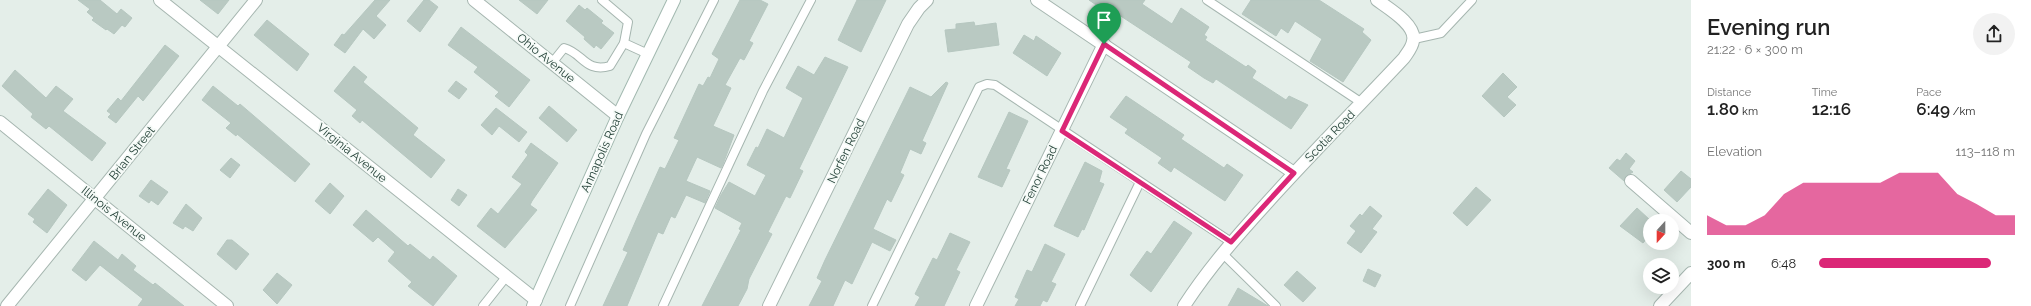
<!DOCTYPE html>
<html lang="en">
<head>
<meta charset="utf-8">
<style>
  body { margin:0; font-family:Raleway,sans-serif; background:#f2f2f2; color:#222; height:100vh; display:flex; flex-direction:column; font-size:15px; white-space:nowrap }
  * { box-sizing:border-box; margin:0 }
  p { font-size:13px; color:#767676 }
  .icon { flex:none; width:22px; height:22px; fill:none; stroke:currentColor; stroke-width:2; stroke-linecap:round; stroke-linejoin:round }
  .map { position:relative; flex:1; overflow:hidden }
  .side { display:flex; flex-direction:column; background:#fff; width:340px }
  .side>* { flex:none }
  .needle { width:26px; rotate:201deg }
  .tools { position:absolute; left:1643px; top:214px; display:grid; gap:8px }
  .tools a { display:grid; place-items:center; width:36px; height:36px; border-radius:50%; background:#fff; box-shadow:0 4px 16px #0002; font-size:20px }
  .pin { position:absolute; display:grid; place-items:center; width:34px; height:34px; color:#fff; margin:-41px -17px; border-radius:50% 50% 50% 0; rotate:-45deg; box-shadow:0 0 4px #0007 }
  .pin .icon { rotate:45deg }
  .round { display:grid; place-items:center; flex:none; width:42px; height:42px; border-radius:21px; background:#f2f2f2 }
  .summary { display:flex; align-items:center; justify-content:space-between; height:68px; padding:0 16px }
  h1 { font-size:22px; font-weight:600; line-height:30px }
  .metrics { display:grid; grid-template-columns:repeat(3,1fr); gap:6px; height:68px; padding:4px 16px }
  .metrics div { display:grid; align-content:center }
  .metrics b { font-size:17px; font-weight:600 }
  .metrics small { font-size:11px; font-weight:400 }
  .metrics p { font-size:11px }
  .chart { height:112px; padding:8px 16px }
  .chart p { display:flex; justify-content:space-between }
  .chart svg { width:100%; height:72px; margin-top:4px; fill:#db2777; opacity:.7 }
  ul { padding:0 16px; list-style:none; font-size:13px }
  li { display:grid; grid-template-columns:64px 48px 1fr; align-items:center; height:30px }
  li i { height:10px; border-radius:5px; background:#db2777 }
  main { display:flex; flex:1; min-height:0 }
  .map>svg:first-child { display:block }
  .building { fill:#b9c9c2; stroke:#b6c7c0 }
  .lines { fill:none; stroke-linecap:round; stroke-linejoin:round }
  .lane-casing { stroke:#a6b6b0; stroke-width:10 }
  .street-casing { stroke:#a6b6b0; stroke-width:14 }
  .secondary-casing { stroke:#a2b9b0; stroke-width:14 }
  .lane { stroke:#fff; stroke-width:8 }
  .street { stroke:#fff; stroke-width:12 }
  .secondary { stroke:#fff; stroke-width:12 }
  .route-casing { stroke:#fff; stroke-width:8 }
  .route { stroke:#db2777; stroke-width:5 }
  .labels { text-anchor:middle; stroke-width:3.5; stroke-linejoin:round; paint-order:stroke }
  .street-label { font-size:12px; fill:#234037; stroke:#f5faf7 }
</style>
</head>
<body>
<main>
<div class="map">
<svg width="1691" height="306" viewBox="0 0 1691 306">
  <rect width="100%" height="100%" fill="#e4eee9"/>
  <!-- building -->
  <g class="building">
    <path d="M78 0H100L117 14 121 9 132 18 125 27 122 25 114 34 107 29 106 30 92 20 94 18 87 12 90 9Z"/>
    <path d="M200 0H229L218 14Z"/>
    <path d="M375 0H390L376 16 386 25 374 39 363 29 345 53 334 45 342 34 344 35Z"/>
    <path d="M424 0H429L438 7 420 32 407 21Z"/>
    <path d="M519 0H548L537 14Z"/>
    <path d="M740 0H760L768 4 749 41 753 43 744 60 740 58 725 85 731 88 713 126 734 135 723 164 721 168 697 157 686 181 710 191 705 203 686 195 675 218 671 216 663 234 658 232 627 306H603L628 252 623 250 637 218 660 167 665 169 679 140 674 138 699 84 703 86 708 77 710 78 719 59 712 54Z"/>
    <path d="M857 0H886L861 52 838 40Z"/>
    <path d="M1089 0H1145L1142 4 1172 24 1181 8 1209 27 1204 35 1207 37 1205 40 1246 67 1248 65 1256 71 1252 78 1286 100 1289 96 1308 105 1291 129 1216 79 1213 83 1204 78 1188 67 1191 62 1113 11 1111 15Z"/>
    <path d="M1251 0H1319L1364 29 1362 32 1371 40 1343 82 1310 61 1322 39 1295 21 1288 33 1281 28 1276 36 1242 14Z"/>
    <path d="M579 5 585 10 587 8 603 21 601 23 614 33 601 49 596 45 594 48 584 39 585 37 566 21Z"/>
    <path d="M267 20 309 54 297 71 254 35Z"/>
    <path d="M974 22 975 26 996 23 999 45 948 52 945 30 956 29V24Z"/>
    <path d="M461 27 530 80 509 107 495 96 499 92 474 72 478 67 448 45Z"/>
    <path d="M1024 35 1034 41 1036 36 1061 53 1047 76 1013 53Z"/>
    <path d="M165 45 179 56 143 101 138 96 116 123 108 117 111 114 107 111 118 98 121 101Z"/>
    <path d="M825 57 848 67 799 169 803 171 790 198 786 196 768 232 772 234 749 279 747 289 738 306H702L741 230 739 229 742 223 715 208 721 195 729 182 755 196 766 175 747 165 756 147 758 148 767 129 784 138 803 98 786 88 798 66 814 75Z"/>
    <path d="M354 66 367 77 363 82 418 128 413 135 445 160 431 178 362 120 360 123 352 116 357 110 334 91Z"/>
    <path d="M15 70 46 98 56 86 73 99 63 111 106 143 92 161 49 126 46 129 31 117 33 114 2 86Z"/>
    <path d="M1503 73 1517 87 1507 97 1516 105 1504 117 1482 96Z"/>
    <path d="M456 81 467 89 459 99 448 91Z"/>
    <path d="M946 82 948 83 922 141 926 143 921 154 910 149 900 173 904 175 891 202 887 199 873 229 896 240 890 251 872 242 852 284 845 280 833 306H809L822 281 817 278 825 260 910 87 931 97Z"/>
    <path d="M213 86 238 106 240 104 310 164 295 182 237 134 236 136 226 128 231 123 202 100Z"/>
    <path d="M1126 96 1184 135 1181 139 1224 168 1227 164 1243 175 1225 201 1174 167 1171 172 1158 163 1162 158 1125 133 1128 129 1110 117Z"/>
    <path d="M549 106 577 130 567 142 539 118Z"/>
    <path d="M496 108 527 132 519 142 499 126 492 135 481 125Z"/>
    <path d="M1009 112 1028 121 1006 169 1010 170 1002 187 978 177Z"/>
    <path d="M531 143 558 163 532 201 530 205 537 210 505 248 477 226 491 208 498 214 522 184 512 177 528 155 525 152Z"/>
    <path d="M1626 153 1635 161 1629 169 1633 172 1626 176 1624 181 1609 168 1617 159 1620 161Z"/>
    <path d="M231 158 240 165 230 178 220 170Z"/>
    <path d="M1085 162 1102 171 1099 182 1104 184 1084 230 1082 229 1078 237 1054 226Z"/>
    <path d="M1681 171 1691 179V187L1677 202 1664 190Z"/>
    <path d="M151 180 168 192 158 205 151 200 149 203 139 196Z"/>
    <path d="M330 183 344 196 330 214 315 201Z"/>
    <path d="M1476 187 1491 200 1467 226 1453 213Z"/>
    <path d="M48 189 67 205 47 233 33 222 35 219 28 214Z"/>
    <path d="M458 189 467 195 459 206 451 200Z"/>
    <path d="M186 204 202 218 193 231 185 226 183 229 173 223Z"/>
    <path d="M1370 206 1382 216 1372 229 1377 232 1361 253 1347 243 1356 231 1350 226 1360 214 1362 216Z"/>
    <path d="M1637 208 1650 220V235L1643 243 1620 226Z"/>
    <path d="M366 210 408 246 410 244 430 260 433 256 457 276 433 306 408 286 412 282 388 261 395 252 378 237 373 242 353 225Z"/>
    <path d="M1174 221 1192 233 1151 292 1130 275 1147 251 1151 254Z"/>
    <path d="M950 233 970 242 956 270 960 272 944 306H915L920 297 915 294 933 258 937 260Z"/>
    <path d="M227 240H232L249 254 236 270 217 254Z"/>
    <path d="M94 241 118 260 122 254 136 266 133 270 153 285 155 283 184 306H138L143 299 100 265 86 281 72 270Z"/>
    <path d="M1045 244 1065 254 1051 282 1056 284 1047 302 1043 300 1040 306H1015L1019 299 1015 297 1027 270 1032 272Z"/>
    <path d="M1368 269 1381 275 1375 287 1363 281Z"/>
    <path d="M1297 271 1316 288 1303 302 1284 285Z"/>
    <path d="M277 273 292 285 277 304 263 290Z"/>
    <path d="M1238 288 1268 306H1228Z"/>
  </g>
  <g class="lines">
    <!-- lane casing -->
    <g class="lane-casing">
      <g id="lane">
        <path d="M602 0 628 22 624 43 648 54"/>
        <path d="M1207 0 1362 103"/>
        <path d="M1414 39 1441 33 1472 0"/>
        <path d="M552 63 564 48C583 53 585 73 610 66L624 43"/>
        <path d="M1222 253 1276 306"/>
        <path d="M483 306 506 277"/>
        <path d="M570 306 646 134 714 0"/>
        <path d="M663 306 763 91 811 0"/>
        <path d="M872 306 979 87 987 84 995 85 1231 242"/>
        <path d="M1080 306 1140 182"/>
      </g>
    </g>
    <!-- street casing -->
    <g class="street-casing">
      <g id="street">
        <path d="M160 0 536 300"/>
        <path d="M474 0 618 116"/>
        <path d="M1037 0 1294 173"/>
        <path d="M0 122 227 306"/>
        <path d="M1631 181 1691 233"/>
        <path d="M7 306 256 0"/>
        <path d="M769 306 908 24 919 8 927 0"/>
        <path d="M976 306 1104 44"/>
        <path d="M1184 306C1208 269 1236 237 1266 204 1311 154 1358 107 1404 58 1407 53 1412 48 1413 41 1417 25 1388 8 1377 0"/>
        <path d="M1660 306 1691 273"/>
      </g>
    </g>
    <!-- secondary casing -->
    <g class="secondary-casing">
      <path id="secondary" d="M533 306 618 116 674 0"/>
    </g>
    <!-- lane -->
    <use href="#lane" class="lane"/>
    <!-- street -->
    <use href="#street" class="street"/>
    <!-- secondary -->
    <use href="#secondary" class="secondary"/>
  </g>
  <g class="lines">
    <!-- route casing -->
    <g class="route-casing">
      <path id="route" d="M1104 44 1294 173 1231 242 1062 131Z"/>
    </g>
    <!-- route -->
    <use href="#route" class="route"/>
  </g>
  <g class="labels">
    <!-- street labels -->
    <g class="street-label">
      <text transform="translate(546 58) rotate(39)" y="4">Ohio Avenue</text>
      <text transform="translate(1330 136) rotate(-46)" y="4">Scotia Road</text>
      <text transform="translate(846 151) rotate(-64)" y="4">Norfen Road</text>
      <text transform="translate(602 152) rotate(-66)" y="4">Annapolis Road</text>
      <text transform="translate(132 153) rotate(-51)" y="4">Brian Street</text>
      <text transform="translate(352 153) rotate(39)" y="4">Virginia Avenue</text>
      <text transform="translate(1040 175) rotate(-64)" y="4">Fenor Road</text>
      <text transform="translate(114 214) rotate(39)" y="4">Illinois Avenue</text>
    </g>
  </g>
</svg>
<div class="tools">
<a><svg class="needle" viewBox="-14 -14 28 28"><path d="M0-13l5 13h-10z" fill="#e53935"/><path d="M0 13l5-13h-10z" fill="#767676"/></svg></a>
<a><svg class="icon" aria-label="layers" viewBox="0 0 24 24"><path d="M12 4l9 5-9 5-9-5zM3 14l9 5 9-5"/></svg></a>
</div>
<div class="pin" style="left:1104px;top:44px;background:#1e9e55"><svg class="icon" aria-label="arrive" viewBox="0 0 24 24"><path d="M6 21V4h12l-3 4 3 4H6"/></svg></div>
</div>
<section class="side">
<div class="summary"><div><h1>Evening run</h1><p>21:22 · 6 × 300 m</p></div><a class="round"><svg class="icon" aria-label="share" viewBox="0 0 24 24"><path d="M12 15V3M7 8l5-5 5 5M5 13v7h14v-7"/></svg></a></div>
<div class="metrics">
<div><p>Distance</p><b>1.80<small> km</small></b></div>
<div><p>Time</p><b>12:16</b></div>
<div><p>Pace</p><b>6:49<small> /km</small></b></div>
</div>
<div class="chart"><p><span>Elevation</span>113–118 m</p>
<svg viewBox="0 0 160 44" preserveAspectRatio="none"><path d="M0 44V32L10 38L20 38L30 32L40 19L50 12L60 12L70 12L80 12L90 12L100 6L110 6L120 6L130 19L140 25L150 32L160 32V44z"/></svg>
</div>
<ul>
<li><b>300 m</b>6:48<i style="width:88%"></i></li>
</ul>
</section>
</main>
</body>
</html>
